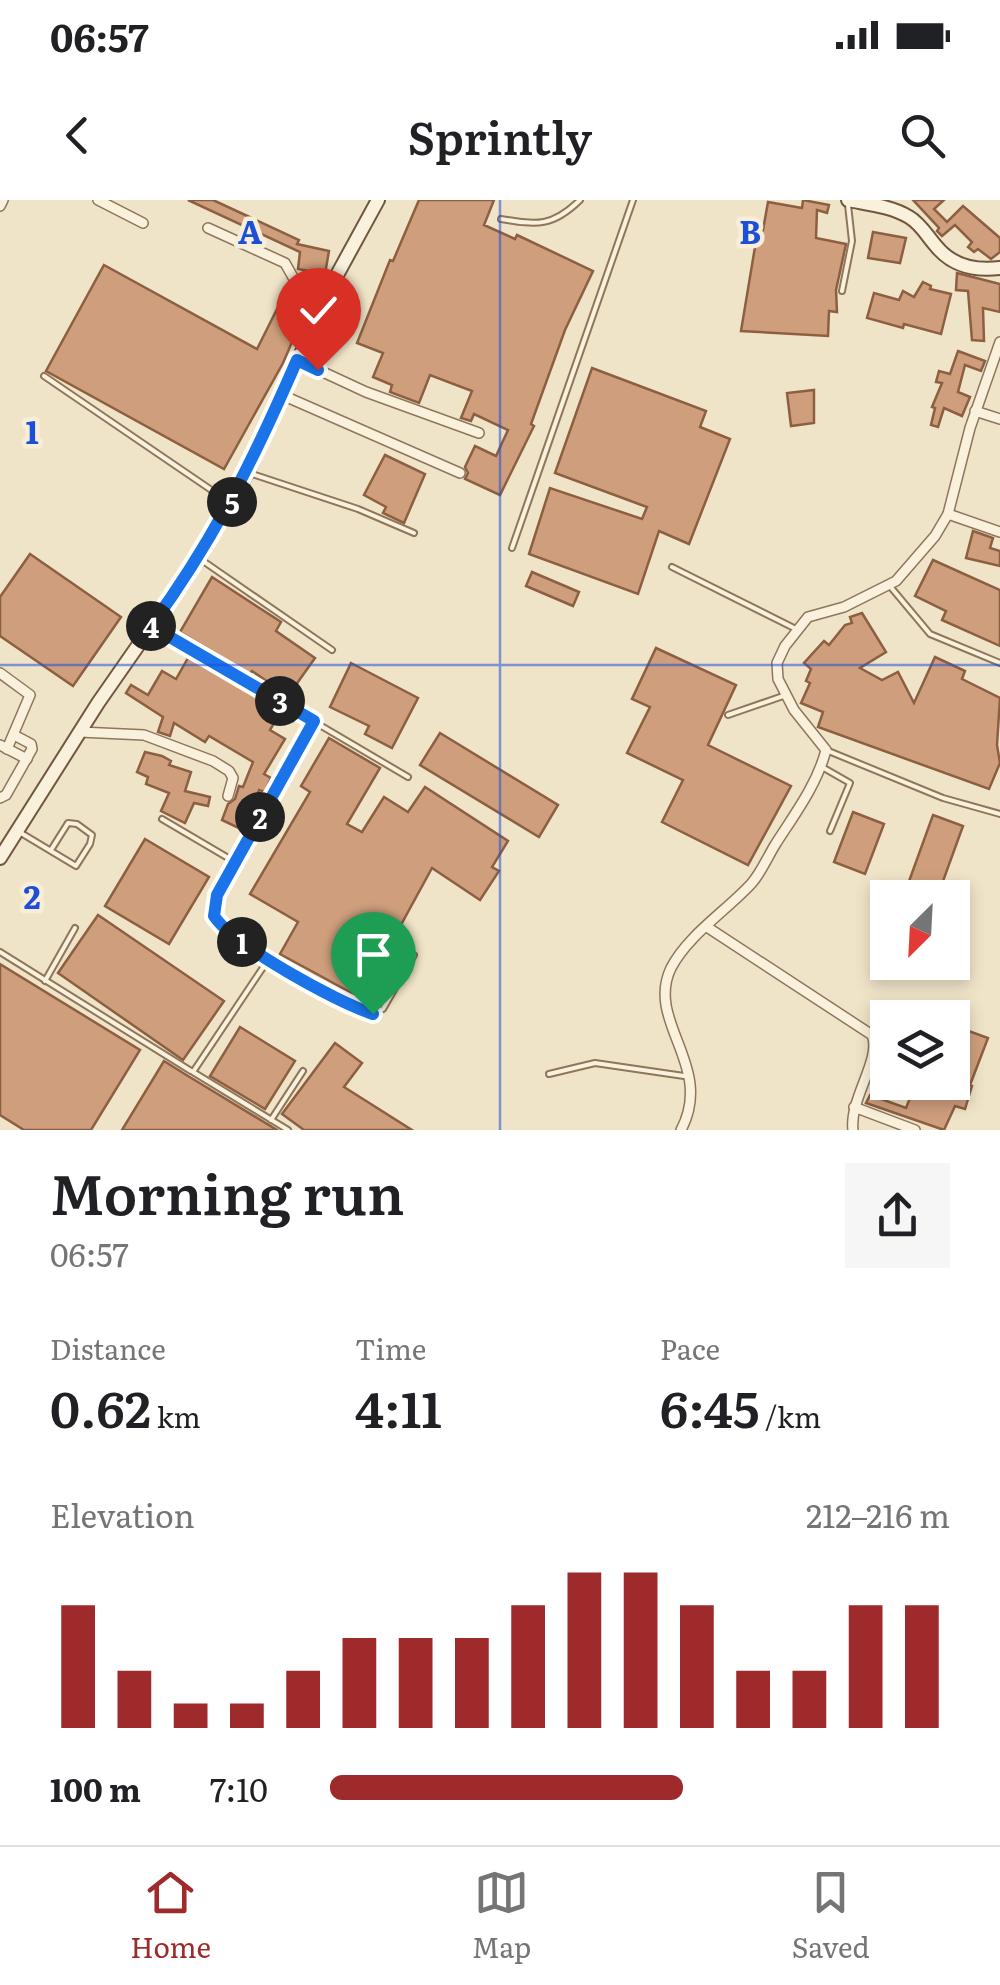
<!DOCTYPE html>
<html lang="en">
<head>
<meta charset="utf-8">
<style>
  body { margin:0; font-family:Literata,serif; background:#f6f6f6; color:#202124; height:100vh; display:flex; flex-direction:column; font-size:38px; white-space:nowrap }
  * { box-sizing:border-box; margin:0 }
  p { font-size:32px; color:#757577 }
  .icon { flex:none; width:55px; height:55px; fill:none; stroke:currentColor; stroke-width:2; stroke-linecap:round; stroke-linejoin:round }
  .map { position:relative; height:930px; overflow:hidden }
  .details { display:flex; flex-direction:column; background:#fff; flex:1 }
  .details>* { flex:none }
  .needle { width:65px; rotate:204deg }
  .fabs { position:absolute; left:870px; top:680px; display:grid; gap:20px }
  .fabs a { display:grid; place-items:center; width:100px; height:100px; border-radius:0px; background:#fff; box-shadow:0 5px 15px #0003; font-size:50px }
  .pin { position:absolute; display:grid; place-items:center; width:85px; height:85px; color:#fff; margin:-102px -42px; border-radius:50% 50% 50% 0; rotate:-45deg; box-shadow:0 0 10px #0007 }
  .pin .icon { rotate:45deg }
  .km { position:absolute; width:50px; height:50px; margin:-25px; border-radius:50%; background:#222; color:#fff; font-size:28px; line-height:50px; text-align:center }
  .round { display:grid; place-items:center; flex:none; width:105px; height:105px; border-radius:0px; background:#f6f6f6 }
  .headline { display:flex; align-items:center; justify-content:space-between; height:170px; padding:0 50px }
  h1 { font-size:55px; font-weight:600; line-height:75px }
  .stats { display:grid; grid-template-columns:repeat(3,1fr); gap:15px; height:170px; padding:10px 50px }
  .stats div { display:grid; align-content:center }
  .stats b { font-size:50px; font-weight:600 }
  .stats small { font-size:28px; font-weight:400 }
  .stats p { font-size:28px }
  .chart { height:280px; padding:20px 50px }
  .chart p { display:flex; justify-content:space-between }
  .chart svg { width:100%; height:180px; margin-top:10px; stroke:#9e2a2b; stroke-width:6 }
  ul { padding:0 50px; list-style:none; font-size:32px }
  li { display:grid; grid-template-columns:160px 120px 1fr; align-items:center; height:75px }
  li i { height:25px; border-radius:12px; background:#9e2a2b }
  .status { display:flex; justify-content:space-between; align-items:center; height:70px; padding:0 50px; background:#fff; direction:ltr }
  .status svg { height:28px; fill:currentColor }
  header { display:flex; justify-content:space-between; align-items:center; height:130px; padding:0 50px; background:#fff; font-size:45px; font-weight:600 }
  .tabs { display:flex; justify-content:space-around; align-items:center; height:140px; border-top:2px solid #e0e0e0; background:#fff; font-size:28px; color:#757577 }
  .tabs a { display:grid; justify-items:center; gap:5px }
  .tabs .selected { color:#9e2a2b }
  .map>svg:first-child { display:block }
  .building { fill:#cf9f7d; stroke:#8d5f41; stroke-width:2.5 }
  .lines { fill:none; stroke-linecap:round; stroke-linejoin:round }
  .service-casing { stroke:#8d765c; stroke-width:8 }
  .minor-casing { stroke:#8d765c; stroke-width:12 }
  .secondary-casing { stroke:#6f573f; stroke-width:16 }
  .service { stroke:#faf1dc; stroke-width:4 }
  .minor { stroke:#faf1dc; stroke-width:9 }
  .secondary { stroke:#faf1dc; stroke-width:12 }
  .route-casing { stroke:#fff; stroke-width:20 }
  .route { stroke:#1a73e8; stroke-width:12 }
  .grid { fill:none; stroke:#1d4ed8; stroke-width:2.5; stroke-opacity:0.55 }
  .grid-label { font-size:32px; text-anchor:middle; font-weight:bold; fill:#1d4ed8; stroke:#f7eed8; stroke-width:9; stroke-linejoin:round; paint-order:stroke }
</style>
</head>
<body>
<div class="status"><b>06:57</b><svg viewBox="0 0 49 12"><path d="M0 12V9h3v3zM5 12V6h3v6zM10 12V3h3v9zM15 12V0h3v12zM26 1h20v11H26zM47 4h2v5h-2z"/></svg></div>
<header><svg class="icon" aria-label="back" viewBox="0 0 24 24"><path d="M15 5l-7 7 7 7"/></svg>Sprintly<svg class="icon" aria-label="search" viewBox="0 0 24 24"><circle cx="10" cy="10" r="6"/><path d="M15 15l6 6"/></svg></header>
<div class="map">
<svg width="1000" height="930" viewBox="0 0 1000 930">
  <rect width="100%" height="100%" fill="#f0e4c8"/>
  <!-- building -->
  <g class="building">
    <path d="M188 0H213L299 40 297 44 329 51 325 74 298 69 300 52Z"/>
    <path d="M419 0H494L484 25 515 39 517 35 593 71 565 130 531 224 534 226 500 295 465 279 468 273 465 267 475 246 496 256 508 230 474 214 471 221 461 218 472 191 430 175 419 203 390 192 392 185 373 177 383 153 357 143 390 60 393 61Z"/>
    <path d="M803 0 829 5 827 13 817 10 816 38 846 44 836 90 837 112 829 111 828 136 741 131 758 29 763 30 768 2 802 8Z"/>
    <path d="M913 0H944L934 9 947 22 963 6 1000 38V52L991 59 978 49 974 52 968 47 972 42 955 25 942 36 937 31 939 28Z"/>
    <path d="M873 32 906 38 900 63 868 58Z"/>
    <path d="M104 65 257 149 285 93 309 103 283 163 224 269 46 171Z"/>
    <path d="M957 73 1000 84V112L983 108 984 141 972 140 968 91 956 90Z"/>
    <path d="M923 82 931 86 930 89 951 94 941 134 904 124 903 128 867 118 874 93 899 100 903 91 914 97Z"/>
    <path d="M958 151 985 161 981 171 965 165 958 192 970 197 962 216 944 208 938 227 931 225 935 208 932 207 942 183 936 182 939 171 950 174Z"/>
    <path d="M592 168 706 211 700 227 730 239 689 344 659 331 638 394 529 354 550 288 642 319 647 307 555 273Z"/>
    <path d="M814 190V223L791 226 787 193Z"/>
    <path d="M385 255 425 274 404 323 383 313 386 307 364 295Z"/>
    <path d="M973 331 993 338 990 348 1000 351V366L966 358Z"/>
    <path d="M30 354 121 417 73 486 0 436V397Z"/>
    <path d="M933 360 1000 390V446L942 420 946 411 915 396Z"/>
    <path d="M532 372 579 392 573 406 526 386Z"/>
    <path d="M212 377 281 422 276 431 315 458 288 496 252 471 250 474 180 432Z"/>
    <path d="M862 413 886 452 860 468 882 480 898 472 914 503 935 457 965 471 962 479 1000 498 997 545 1000 563 989 589 818 527 823 512 801 503 810 483 806 481 811 469 804 463 824 441 829 445 845 425 852 423 850 417Z"/>
    <path d="M656 448 736 485 708 545 791 586 748 665 662 622 683 580 627 553 650 507 632 499Z"/>
    <path d="M188 458 281 511 270 530 285 539 264 574 271 578 265 592 259 590 243 630 222 620 228 604 235 599 239 586 243 587 253 562 209 536 205 542 174 523 170 536 158 532 163 517 126 493 131 485 148 495 162 471 176 479Z"/>
    <path d="M351 463 418 498 392 548 365 534 369 526 330 507Z"/>
    <path d="M440 533 558 605 539 637 420 565Z"/>
    <path d="M329 538 380 568 347 624 362 632 384 597 408 612 425 587 508 641 492 667 499 671 480 700 432 668 361 798 280 754 298 722 250 694 310 592 301 586Z"/>
    <path d="M145 552 162 556 171 561 169 565 191 572 185 591 210 597 208 606 194 603 185 623 161 611 169 593 146 584 148 577 137 572Z"/>
    <path d="M853 612 884 624 865 674 834 662Z"/>
    <path d="M933 615 963 626 938 695 908 684Z"/>
    <path d="M145 639 209 677 169 744 105 706Z"/>
    <path d="M98 715 224 801 183 860 58 773Z"/>
    <path d="M0 764 140 850 91 930H24L0 915Z"/>
    <path d="M952 825 988 838 970 885 972 886 965 909 955 906 944 930 866 903 870 895 906 908 912 893 886 882H952Z"/>
    <path d="M240 827 295 861 265 909 210 876Z"/>
    <path d="M335 843 362 863 344 887 412 930H304L282 914Z"/>
    <path d="M164 861 188 876 277 930H122Z"/>
  </g>
  <g class="lines">
    <!-- service casing -->
    <g class="service-casing">
      <g id="service">
        <path d="M501 19C538 25 552 27 580 0"/>
        <path d="M842 91 852 41 848 5"/>
        <path d="M44 176 226 300"/>
        <path d="M252 274 358 309 414 333"/>
        <path d="M512 348 633 0"/>
        <path d="M203 361 332 450"/>
        <path d="M672 367 796 429"/>
        <path d="M889 385 930 434 1000 463"/>
        <path d="M155 428 408 577"/>
        <path d="M728 515 786 495"/>
        <path d="M313 521 217 695 214 716C235 747 335 800 373 813L383 809 414 755"/>
        <path d="M826 550 943 598 1000 614"/>
        <path d="M822 567 850 583 830 631"/>
        <path d="M162 619 235 662"/>
        <path d="M21 633 76 666 90 644 92 635 77 624 68 623 51 650"/>
        <path d="M0 752 191 871"/>
        <path d="M268 760 193 872 288 930"/>
        <path d="M45 781 75 728"/>
        <path d="M549 874 595 863 684 876"/>
        <path d="M271 920 303 871"/>
      </g>
    </g>
    <!-- minor casing -->
    <g class="minor-casing">
      <g id="minor">
        <path d="M98 0 143 23"/>
        <path d="M0 6 3 0"/>
        <path d="M208 28 285 63 294 79 326 98"/>
        <path d="M297 160 366 192 479 233"/>
        <path d="M282 195 460 273"/>
        <path d="M975 211 1000 219"/>
        <path d="M948 314 1000 332"/>
        <path d="M0 473 30 495 7 549"/>
        <path d="M80 532 144 535 213 561 229 571 233 578 228 596"/>
        <path d="M0 545 27 559"/>
        <path d="M0 598 6 595 32 549 31 544 14 535"/>
        <path d="M707 727 872 835C882 859 849 899 853 930"/>
        <path d="M854 907 915 930"/>
        <path d="M681 930C715 866 645 822 671 768 688 735 726 711 751 684 761 673 767 658 775 645 794 615 817 585 826 550L794 510 778 479 777 463 785 446 808 417 844 407 896 381 935 336 948 314 970 228 1000 142"/>
      </g>
    </g>
    <!-- secondary casing -->
    <g class="secondary-casing">
      <g id="secondary">
        <path d="M848 0C868 4 891 6 909 17 921 24 927 36 936 46 952 66 976 71 1000 68"/>
        <path d="M0 658 98 503 199 358 247 273 337 75 378 0"/>
      </g>
    </g>
    <!-- service -->
    <use href="#service" class="service"/>
    <!-- minor -->
    <use href="#minor" class="minor"/>
    <!-- secondary -->
    <use href="#secondary" class="secondary"/>
  </g>
  <g class="lines">
    <!-- route casing -->
    <g class="route-casing">
      <path id="route" d="M318 170 297 160C254 259 215 338 151 426L314 521 217 695 214 716C235 747 336 801 373 814"/>
    </g>
    <!-- route -->
    <use href="#route" class="route"/>
  </g>
  <!-- grid -->
  <path class="grid" d="M500 0V930M0 465H1000"/>
  <g class="grid-label">
    <text x="250" y="44">A</text>
    <text x="750" y="44">B</text>
    <text x="32" y="244">1</text>
    <text x="32" y="709">2</text>
  </g>
</svg>
<div class="fabs">
<a><svg class="needle" viewBox="-14 -14 28 28"><path d="M0-13l5 13h-10z" fill="#e53935"/><path d="M0 13l5-13h-10z" fill="#757577"/></svg></a>
<a><svg class="icon" aria-label="layers" viewBox="0 0 24 24"><path d="M12 4l9 5-9 5-9-5zM3 14l9 5 9-5"/></svg></a>
</div>
<div class="pin" style="left:373px;top:814px;background:#1e9e55"><svg class="icon" aria-label="arrive" viewBox="0 0 24 24"><path d="M6 21V4h12l-3 4 3 4H6"/></svg></div>
<div class="pin" style="left:318px;top:170px;background:#d93025"><svg class="icon" aria-label="check" viewBox="0 0 24 24"><path d="M5 12l5 5 9-10"/></svg></div>
<b class="km" style="left:242px;top:742px">1</b>
<b class="km" style="left:260px;top:617px">2</b>
<b class="km" style="left:280px;top:501px">3</b>
<b class="km" style="left:151px;top:426px">4</b>
<b class="km" style="left:232px;top:302px">5</b>
</div>
<section class="details">
<div class="headline"><div><h1>Morning run</h1><p>06:57</p></div><a class="round"><svg class="icon" aria-label="share" viewBox="0 0 24 24"><path d="M12 15V3M7 8l5-5 5 5M5 13v7h14v-7"/></svg></a></div>
<div class="stats">
<div><p>Distance</p><b>0.62<small> km</small></b></div>
<div><p>Time</p><b>4:11</b></div>
<div><p>Pace</p><b>6:45<small> /km</small></b></div>
</div>
<div class="chart"><p><span>Elevation</span>212–216 m</p>
<svg viewBox="0 0 160 44" preserveAspectRatio="none"><path d="M5 44V14M15 44V30M25 44V38M35 44V38M45 44V30M55 44V22M65 44V22M75 44V22M85 44V14M95 44V6M105 44V6M115 44V14M125 44V30M135 44V30M145 44V14M155 44V14"/></svg>
</div>
<ul>
<li><b>100 m</b>7:10<i style="width:57%"></i></li>
</ul>
</section>
<nav class="tabs">
<a class="selected"><svg class="icon" aria-label="home" viewBox="0 0 24 24"><path d="M3 11l9-7 9 7M6 9v11h12V9"/></svg>Home</a>
<a><svg class="icon" aria-label="map" viewBox="0 0 24 24"><path d="M3 6l6-2 6 2 6-2v14l-6 2-6-2-6 2zM9 4v14M15 6v14"/></svg>Map</a>
<a><svg class="icon" aria-label="saved" viewBox="0 0 24 24"><path d="M7 4h10v16l-5-4-5 4z"/></svg>Saved</a>
</nav>
</body>
</html>
